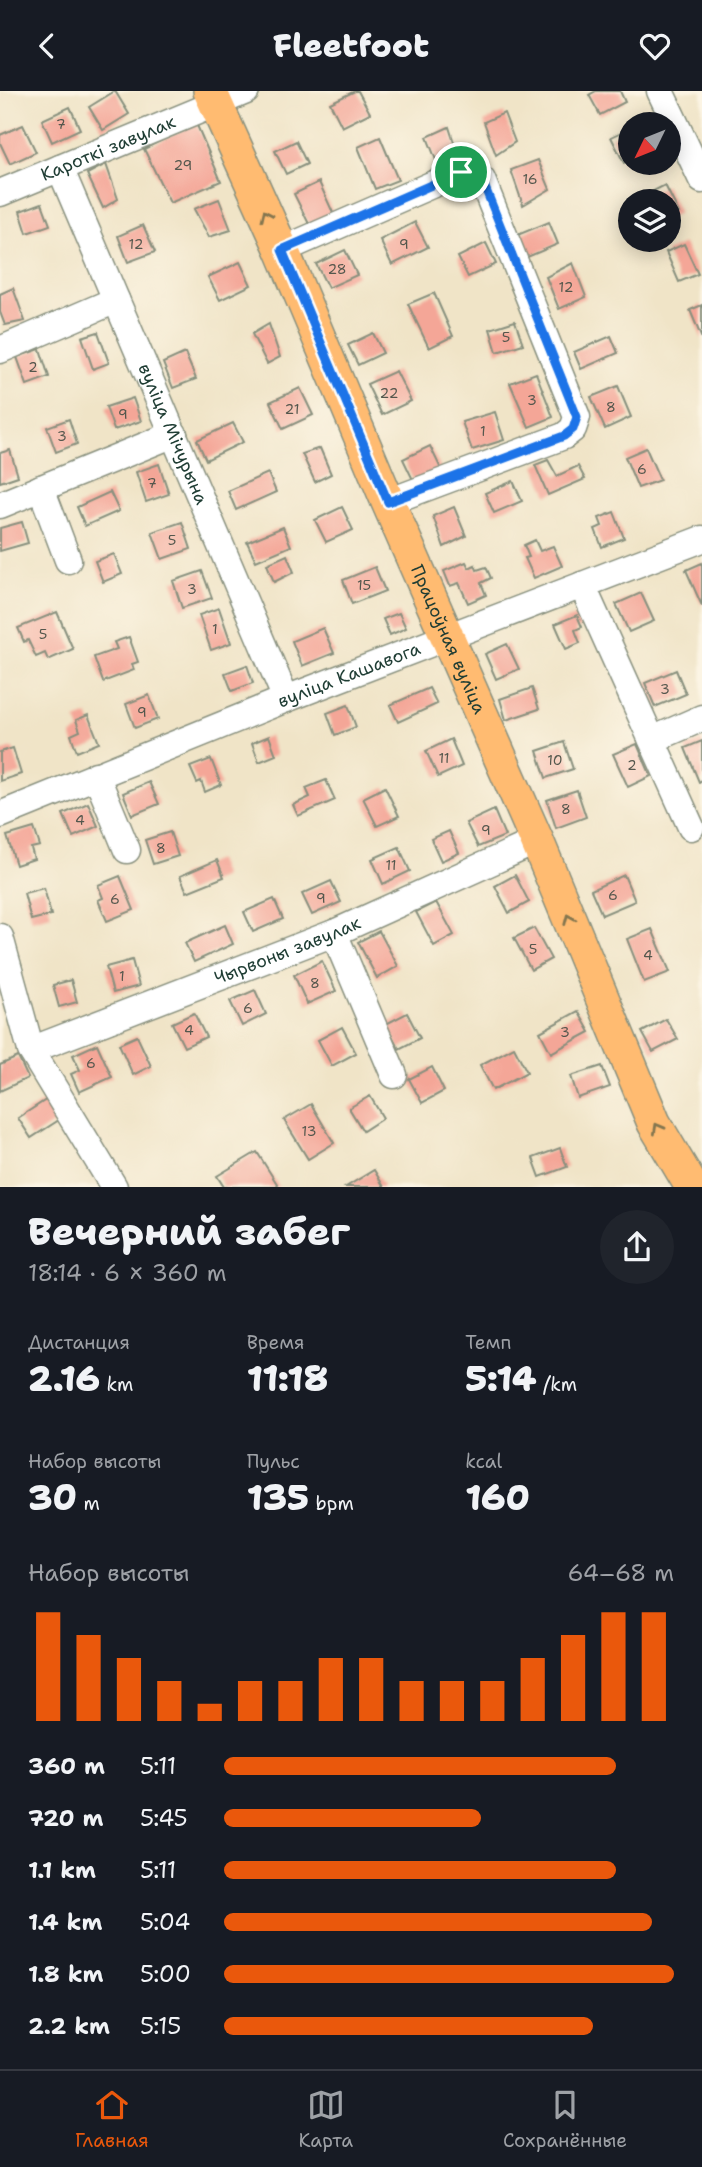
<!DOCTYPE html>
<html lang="ru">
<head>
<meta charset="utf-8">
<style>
  body { margin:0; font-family:"Shantell Sans",sans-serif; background:#20242c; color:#f1f3f6; height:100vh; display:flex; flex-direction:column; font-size:26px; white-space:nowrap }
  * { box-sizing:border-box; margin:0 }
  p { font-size:23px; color:#9ea1a6 }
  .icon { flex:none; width:38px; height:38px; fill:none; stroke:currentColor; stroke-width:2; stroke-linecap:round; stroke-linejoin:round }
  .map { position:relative; height:1096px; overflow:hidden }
  .drawer { display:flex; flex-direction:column; background:#171b24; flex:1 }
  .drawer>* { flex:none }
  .needle { width:46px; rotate:227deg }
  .fabs { position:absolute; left:618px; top:21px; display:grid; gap:14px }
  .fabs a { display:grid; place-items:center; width:63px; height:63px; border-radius:50%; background:#171b24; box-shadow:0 4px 18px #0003; font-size:35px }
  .pin { position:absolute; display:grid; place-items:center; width:60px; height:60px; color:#fff; margin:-30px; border:4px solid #fff; border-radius:50%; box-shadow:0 2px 7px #0007 }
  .round { display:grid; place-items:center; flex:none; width:74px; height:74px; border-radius:37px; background:#20242c }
  .head { display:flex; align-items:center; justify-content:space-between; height:119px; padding:0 28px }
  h1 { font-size:38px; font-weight:800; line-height:52px }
  .metrics { display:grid; grid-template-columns:repeat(3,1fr); gap:10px; height:119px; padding:7px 28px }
  .metrics div { display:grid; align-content:center }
  .metrics b { font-size:35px; font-weight:800 }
  .metrics small { font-size:19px; font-weight:400 }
  .metrics p { font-size:19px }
  .chart { height:196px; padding:14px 28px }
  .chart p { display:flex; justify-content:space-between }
  .chart svg { width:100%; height:126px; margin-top:7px; stroke:#ea580c; stroke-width:6 }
  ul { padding:0 28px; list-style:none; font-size:23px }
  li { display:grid; grid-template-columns:112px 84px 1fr; align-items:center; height:52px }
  li i { height:18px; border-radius:9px; background:#ea580c }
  header { display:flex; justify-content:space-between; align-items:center; height:91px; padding:0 28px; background:#171b24; font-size:32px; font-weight:800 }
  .tabs { display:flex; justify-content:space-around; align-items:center; height:98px; border-top:2px solid #363941; background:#171b24; font-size:19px; color:#9ea1a6 }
  .tabs a { display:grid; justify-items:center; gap:4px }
  .tabs .on { color:#ea580c }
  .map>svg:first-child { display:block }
  .building { fill:#f4a697 }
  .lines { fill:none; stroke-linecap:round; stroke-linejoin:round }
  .minor-casing { stroke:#88907e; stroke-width:29 }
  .major-casing { stroke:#88907e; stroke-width:36 }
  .minor { stroke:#fff; stroke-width:26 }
  .major { stroke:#ffbb71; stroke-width:33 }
  .oneway { stroke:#84764f }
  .route-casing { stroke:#fff; stroke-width:14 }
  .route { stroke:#1a73e8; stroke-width:9 }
  .labels { text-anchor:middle; stroke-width:5; stroke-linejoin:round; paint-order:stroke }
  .number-label { font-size:14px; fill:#54574d }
  .street-label { font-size:18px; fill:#1f3d34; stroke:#fcf5e5 }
</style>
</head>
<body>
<header><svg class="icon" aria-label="back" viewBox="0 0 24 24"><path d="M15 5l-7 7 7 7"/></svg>Fleetfoot<svg class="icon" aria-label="heart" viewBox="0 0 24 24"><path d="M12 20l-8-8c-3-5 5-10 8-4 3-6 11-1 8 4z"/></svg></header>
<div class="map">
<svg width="702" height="1096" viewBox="0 0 702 1096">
  <rect width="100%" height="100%" fill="#fcf5e5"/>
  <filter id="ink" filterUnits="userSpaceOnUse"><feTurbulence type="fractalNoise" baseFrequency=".0143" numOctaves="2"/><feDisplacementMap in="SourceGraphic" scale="14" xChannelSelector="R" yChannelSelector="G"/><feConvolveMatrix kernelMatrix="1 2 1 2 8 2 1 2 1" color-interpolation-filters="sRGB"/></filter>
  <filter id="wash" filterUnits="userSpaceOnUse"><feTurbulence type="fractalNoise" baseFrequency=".00686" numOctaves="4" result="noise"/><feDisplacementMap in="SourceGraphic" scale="28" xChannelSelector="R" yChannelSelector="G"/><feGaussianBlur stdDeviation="1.57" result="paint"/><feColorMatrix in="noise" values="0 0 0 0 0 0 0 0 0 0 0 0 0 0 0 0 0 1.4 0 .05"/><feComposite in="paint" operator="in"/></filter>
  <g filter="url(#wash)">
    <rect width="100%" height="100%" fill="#f0e4c7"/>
    <g id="blocks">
      <!-- building -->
      <g class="building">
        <path d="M115 0 129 23 103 39 89 16Z"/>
        <path d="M355 0H358L370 22 342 36 330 12Z"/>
        <path d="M596 0H620L625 11 600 24 589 4Z"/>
        <path d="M70 16 80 38 52 51 42 29Z"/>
        <path d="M504 22 515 51 496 64 484 31Z"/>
        <path d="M196 32 221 90 170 112 144 58Z"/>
        <path d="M23 34 36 61 10 73 0 52V44Z"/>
        <path d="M449 36 458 64 438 74 427 46Z"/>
        <path d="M630 37V69L624 72 611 46Z"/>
        <path d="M380 46 398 89 375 98 358 56Z"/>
        <path d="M296 50 307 73 286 83 275 60Z"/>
        <path d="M538 69 550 98 523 114 511 79Z"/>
        <path d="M106 73 118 108 103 117 87 83Z"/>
        <path d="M319 91 334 124 310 135 294 103Z"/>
        <path d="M665 94 679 122 668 127V110H634Z"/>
        <path d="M219 108 231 139 209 146 194 118Z"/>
        <path d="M42 112 50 134 27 142 20 120Z"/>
        <path d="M415 131 428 156 392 174 380 149Z"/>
        <path d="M549 131 558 153 525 167 515 145Z"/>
        <path d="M143 134 155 161 128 171 118 145Z"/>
        <path d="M486 152 496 173 468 186 458 166Z"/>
        <path d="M684 153 698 183 679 191 666 161Z"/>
        <path d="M345 159 357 184 328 197 316 173Z"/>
        <path d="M240 171 251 194 220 209 208 186Z"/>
        <path d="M573 172 586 206 559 218 546 186Z"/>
        <path d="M13 197 25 230 5 234 0 221V203Z"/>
        <path d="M434 202 453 245 429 257 408 213Z"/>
        <path d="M702 214V248L690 219Z"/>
        <path d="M515 230 523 253 497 261 490 238Z"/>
        <path d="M269 233 280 266 267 273 252 243Z"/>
        <path d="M98 241 109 272 93 278 82 246Z"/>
        <path d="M373 242 383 262 358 274 348 254Z"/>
        <path d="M611 245 618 262 581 278 574 261Z"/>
        <path d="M40 258 49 286 27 294 17 266Z"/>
        <path d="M185 262 196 288 173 297 163 272Z"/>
        <path d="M396 280 411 310 382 324 367 293Z"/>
        <path d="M536 282 553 326 529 336 510 292Z"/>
        <path d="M618 295 631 326 605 338 591 306Z"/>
        <path d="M300 297 313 324 283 338 270 311Z"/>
        <path d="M133 307 141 330 114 339 106 316Z"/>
        <path d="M495 321 504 349 472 359 462 331Z"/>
        <path d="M69 328 77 353 56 361 47 336Z"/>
        <path d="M233 332 243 351 206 369 197 349Z"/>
        <path d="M430 355 442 380 415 393 403 368Z"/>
        <path d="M320 357 331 383 315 391 302 363Z"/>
        <path d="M646 357 660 389 638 397 625 366Z"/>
        <path d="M10 359 18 385 0 391V362Z"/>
        <path d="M548 369 557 385 578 375 585 388 548 404 535 374Z"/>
        <path d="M159 373 169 403 146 411 136 381Z"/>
        <path d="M268 382 276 401 236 419 228 400Z"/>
        <path d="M513 390 522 410 494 422 485 402Z"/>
        <path d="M110 401 119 420 85 435 77 416Z"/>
        <path d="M342 416 353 439 326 451 315 429Z"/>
        <path d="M454 416 466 445 444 456 433 425Z"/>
        <path d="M614 421 624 447 602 456 595 438 602 435 599 427Z"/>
        <path d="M22 431 28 452 0 460V437Z"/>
        <path d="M182 431 191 458 162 468 152 441Z"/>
        <path d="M283 436 291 455 256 470 247 451Z"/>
        <path d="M535 449 540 460 553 455 562 475 534 487 525 467 529 466 524 454Z"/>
        <path d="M114 463 122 483 103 491 95 470Z"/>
        <path d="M287 464 294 481 274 491 267 473Z"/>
        <path d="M466 471 469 477 475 474 477 479 486 476 491 487 481 492 486 504 468 512 459 492 450 495 444 480Z"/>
        <path d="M702 472V515L686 479Z"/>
        <path d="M375 476 385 500 352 513 343 489Z"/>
        <path d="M202 480 212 507 182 517 173 490Z"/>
        <path d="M641 502 654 530 629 541 616 513Z"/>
        <path d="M219 517 231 552 211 559 199 524Z"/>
        <path d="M57 521 73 558 48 569 45 562 36 566 28 549 24 551 18 537Z"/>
        <path d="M399 522 406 537 390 544 383 528Z"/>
        <path d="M577 524 582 536 575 539 580 552 566 558 555 533Z"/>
        <path d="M323 537 334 562 302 575 292 550Z"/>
        <path d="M129 546 138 571 132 573 134 579 103 591 94 566 117 558 114 551Z"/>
        <path d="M507 553 519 578 496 588 485 563Z"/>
        <path d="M247 574 253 592 232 600 225 582Z"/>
        <path d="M676 579 686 603 655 616 645 592Z"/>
        <path d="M429 597 437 613 398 631 390 614Z"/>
        <path d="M532 597 539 618 506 629 500 608Z"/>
        <path d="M149 604 158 628 135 637 126 613Z"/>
        <path d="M348 614 356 636 335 644 327 622Z"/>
        <path d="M88 624 99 652 77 661 71 644 80 640 76 629Z"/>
        <path d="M269 645 276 664 259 671 252 652Z"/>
        <path d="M451 648 462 675 438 686 426 660Z"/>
        <path d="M702 650V689L699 691 685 657Z"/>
        <path d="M564 651 573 678 546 687 537 660Z"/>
        <path d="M637 653 651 685 628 696 613 663Z"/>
        <path d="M13 657 21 683 0 690V661Z"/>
        <path d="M211 668 221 694 205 701 201 690 197 692 190 676Z"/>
        <path d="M326 689 335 709 298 725 293 714 310 706 306 697Z"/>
        <path d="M149 691 159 713 132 724 123 702Z"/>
        <path d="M385 696 399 725 377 735 363 707Z"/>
        <path d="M577 699 586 726 556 737 547 709Z"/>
        <path d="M88 712 98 735 73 746 63 723Z"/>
        <path d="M494 719 505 745 478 756 466 732Z"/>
        <path d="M34 737 40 755 31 757 34 768 16 774 7 745Z"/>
        <path d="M449 740 459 762 441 770 431 748Z"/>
        <path d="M170 741 178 765 153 773 145 749Z"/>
        <path d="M399 756 410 780 383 793 372 768Z"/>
        <path d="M217 769 224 786 187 801 180 785Z"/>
        <path d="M515 784 529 811 509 822 495 795Z"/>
        <path d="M624 784 635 810 602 824 591 799Z"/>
        <path d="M120 785 134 819 107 830 98 809 103 807 98 794Z"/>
        <path d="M331 790 341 811 312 824 302 803Z"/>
        <path d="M44 797 51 824 31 829 24 802Z"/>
        <path d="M274 808 283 828 253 841 244 821Z"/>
        <path d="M436 811 454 844 434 855 416 821Z"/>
        <path d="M225 834 233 853 194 871 185 852Z"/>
        <path d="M534 837 551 868 531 879 514 847Z"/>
        <path d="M652 838 670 881 644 891 627 848Z"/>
        <path d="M379 840 398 875 377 887 358 851Z"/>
        <path d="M132 869 139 895 113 902 106 876Z"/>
        <path d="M322 870 336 900 307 913 294 884Z"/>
        <path d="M71 889 77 911 59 916 53 894Z"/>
        <path d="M255 899 266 923 242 935 230 910Z"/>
        <path d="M578 920 590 941 551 962 540 941Z"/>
        <path d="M194 922 206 946 184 956 172 932Z"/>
        <path d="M407 922 420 947 399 958 386 933Z"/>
        <path d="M666 928 678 948 653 961 642 941Z"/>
        <path d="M342 936 356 962 332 975 318 949Z"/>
        <path d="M137 945 151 975 133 984 119 953Z"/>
        <path d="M97 953 112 986 79 1001 71 983 80 979 73 964Z"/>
        <path d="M514 956 527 981 493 999 480 974Z"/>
        <path d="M18 966 28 987 0 1000V974Z"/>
        <path d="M602 975 610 996 578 1007 571 985Z"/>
        <path d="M432 976 444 1000 422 1012 409 988Z"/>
        <path d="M370 1005 383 1027 363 1040 349 1017Z"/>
        <path d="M49 1007 62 1027 31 1047 18 1027Z"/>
        <path d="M311 1013 334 1052 308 1068 284 1029Z"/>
        <path d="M560 1057 567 1076 540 1086 533 1067Z"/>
        <path d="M257 1061 279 1096H224L217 1085Z"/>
        <path d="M374 1079 384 1096H346Z"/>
      </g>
    </g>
  </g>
  <g filter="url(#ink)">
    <use href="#blocks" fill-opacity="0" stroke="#88907e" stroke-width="2"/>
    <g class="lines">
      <!-- minor casing -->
      <g class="minor-casing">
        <g id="minor">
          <path d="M660 0 702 89"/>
          <path id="s1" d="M60 77 286 608"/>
          <path id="s2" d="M0 102 246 0"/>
          <path d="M282 159 461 81H474L482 89 577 326 573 338 564 345 388 411"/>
          <path d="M0 259 116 209"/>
          <path d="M41 397 68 469"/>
          <path d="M0 414 174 343"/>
          <path d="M582 494 691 736"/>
          <path d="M652 649 702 627"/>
          <path d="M96 684 127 759"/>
          <path id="s3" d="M0 724 286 608 702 448"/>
          <path d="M334 842 394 984"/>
          <path d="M0 846 31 959 114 1096"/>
          <path id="s4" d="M31 959 334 842 537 750"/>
        </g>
      </g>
      <!-- major casing -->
      <g class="major-casing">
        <g id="major">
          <path id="s5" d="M210 0 282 159 388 411 537 750 654 1032 692 1096"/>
        </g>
      </g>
      <!-- minor -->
      <use href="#minor" class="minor"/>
      <!-- major -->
      <use href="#major" class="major"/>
    </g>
    <!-- one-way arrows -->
    <defs><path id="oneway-chevron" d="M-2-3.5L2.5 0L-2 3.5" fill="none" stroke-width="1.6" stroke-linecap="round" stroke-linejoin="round" transform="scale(1.75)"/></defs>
    <g class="oneway">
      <use href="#oneway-chevron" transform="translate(266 124) rotate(-115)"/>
      <use href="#oneway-chevron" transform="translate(569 828) rotate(-113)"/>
      <use href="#oneway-chevron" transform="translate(658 1037) rotate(-119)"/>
    </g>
  </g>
  <g class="lines" filter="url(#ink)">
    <!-- route casing -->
    <g class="route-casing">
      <path id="route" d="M461 81H474L482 89 577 326 573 338 564 345 388 411 282 159Z"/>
    </g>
    <!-- route -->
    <use href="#route" class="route"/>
  </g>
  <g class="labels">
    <!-- number labels -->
    <g class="number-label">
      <text x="61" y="38">7</text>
      <text x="183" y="79">29</text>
      <text x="530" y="93">16</text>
      <text x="136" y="158">12</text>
      <text x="404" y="158">9</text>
      <text x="337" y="183">28</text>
      <text x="566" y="201">12</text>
      <text x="506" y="251">5</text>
      <text x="33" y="281">2</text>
      <text x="389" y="307">22</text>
      <text x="532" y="314">3</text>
      <text x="611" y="321">8</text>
      <text x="292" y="323">21</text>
      <text x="123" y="328">9</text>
      <text x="483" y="345">1</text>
      <text x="62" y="350">3</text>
      <text x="642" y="383">6</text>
      <text x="152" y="397">7</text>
      <text x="172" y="454">5</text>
      <text x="364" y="499">15</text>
      <text x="192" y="503">3</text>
      <text x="215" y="543">1</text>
      <text x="43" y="548">5</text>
      <text x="665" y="603">3</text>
      <text x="142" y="626">9</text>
      <text x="444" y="672">11</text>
      <text x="555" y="674">10</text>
      <text x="632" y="679">2</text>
      <text x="566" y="723">8</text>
      <text x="80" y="734">4</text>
      <text x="486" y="744">9</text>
      <text x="161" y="762">8</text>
      <text x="391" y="779">11</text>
      <text x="613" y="809">6</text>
      <text x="321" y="812">9</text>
      <text x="115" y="813">6</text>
      <text x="533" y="863">5</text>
      <text x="648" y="869">4</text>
      <text x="122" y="890">1</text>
      <text x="315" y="897">8</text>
      <text x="248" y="922">6</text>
      <text x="189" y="944">4</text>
      <text x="565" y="946">3</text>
      <text x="91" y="977">6</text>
      <text x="309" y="1045">13</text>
    </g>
    <!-- street labels -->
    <g class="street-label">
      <text dy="6" stroke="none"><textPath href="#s2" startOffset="117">Кароткі завулак</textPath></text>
      <text dy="6" stroke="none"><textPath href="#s1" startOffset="289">вуліца Мічурына</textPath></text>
      <text dy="6" stroke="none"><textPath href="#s5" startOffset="598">Працоўная вуліца</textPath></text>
      <text dy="6" stroke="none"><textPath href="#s3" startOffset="376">вуліца Кашавога</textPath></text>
      <text dy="6" stroke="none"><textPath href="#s4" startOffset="275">Чырвоны завулак</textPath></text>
    </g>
  </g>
</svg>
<div class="fabs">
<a><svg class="needle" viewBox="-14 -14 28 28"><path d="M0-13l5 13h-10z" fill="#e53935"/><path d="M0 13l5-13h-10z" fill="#9ea1a6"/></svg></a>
<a><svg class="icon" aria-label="layers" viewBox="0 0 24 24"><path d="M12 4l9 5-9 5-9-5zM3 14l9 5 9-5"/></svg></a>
</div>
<div class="pin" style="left:461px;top:81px;background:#1e9e55"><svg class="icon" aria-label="arrive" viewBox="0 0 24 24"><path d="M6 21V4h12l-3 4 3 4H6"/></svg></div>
</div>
<section class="drawer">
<div class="head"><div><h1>Вечерний забег</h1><p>18:14 · 6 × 360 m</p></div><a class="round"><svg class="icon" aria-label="share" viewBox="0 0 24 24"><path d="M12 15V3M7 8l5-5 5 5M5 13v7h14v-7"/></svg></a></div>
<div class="metrics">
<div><p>Дистанция</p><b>2.16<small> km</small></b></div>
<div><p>Время</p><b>11:18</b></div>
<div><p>Темп</p><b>5:14<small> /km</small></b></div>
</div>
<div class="metrics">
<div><p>Набор высоты</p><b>30<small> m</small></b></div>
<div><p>Пульс</p><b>135<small> bpm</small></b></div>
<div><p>kcal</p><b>160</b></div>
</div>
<div class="chart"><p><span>Набор высоты</span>64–68 m</p>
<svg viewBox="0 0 160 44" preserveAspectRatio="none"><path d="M5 44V6M15 44V14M25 44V22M35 44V30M45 44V38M55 44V30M65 44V30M75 44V22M85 44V22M95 44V30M105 44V30M115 44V30M125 44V22M135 44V14M145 44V6M155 44V6"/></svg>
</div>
<ul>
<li><b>360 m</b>5:11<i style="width:87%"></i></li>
<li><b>720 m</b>5:45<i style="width:57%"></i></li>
<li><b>1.1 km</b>5:11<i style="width:87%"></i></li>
<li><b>1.4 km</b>5:04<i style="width:95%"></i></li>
<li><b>1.8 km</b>5:00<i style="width:100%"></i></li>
<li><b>2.2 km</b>5:15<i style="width:82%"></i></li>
</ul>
</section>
<nav class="tabs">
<a class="on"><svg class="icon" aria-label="home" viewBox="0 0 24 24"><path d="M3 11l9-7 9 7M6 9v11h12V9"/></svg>Главная</a>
<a><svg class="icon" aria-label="map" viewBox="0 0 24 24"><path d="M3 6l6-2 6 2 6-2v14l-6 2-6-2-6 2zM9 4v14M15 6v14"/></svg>Карта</a>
<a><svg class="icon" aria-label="saved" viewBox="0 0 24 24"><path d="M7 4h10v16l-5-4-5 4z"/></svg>Сохранённые</a>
</nav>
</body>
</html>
